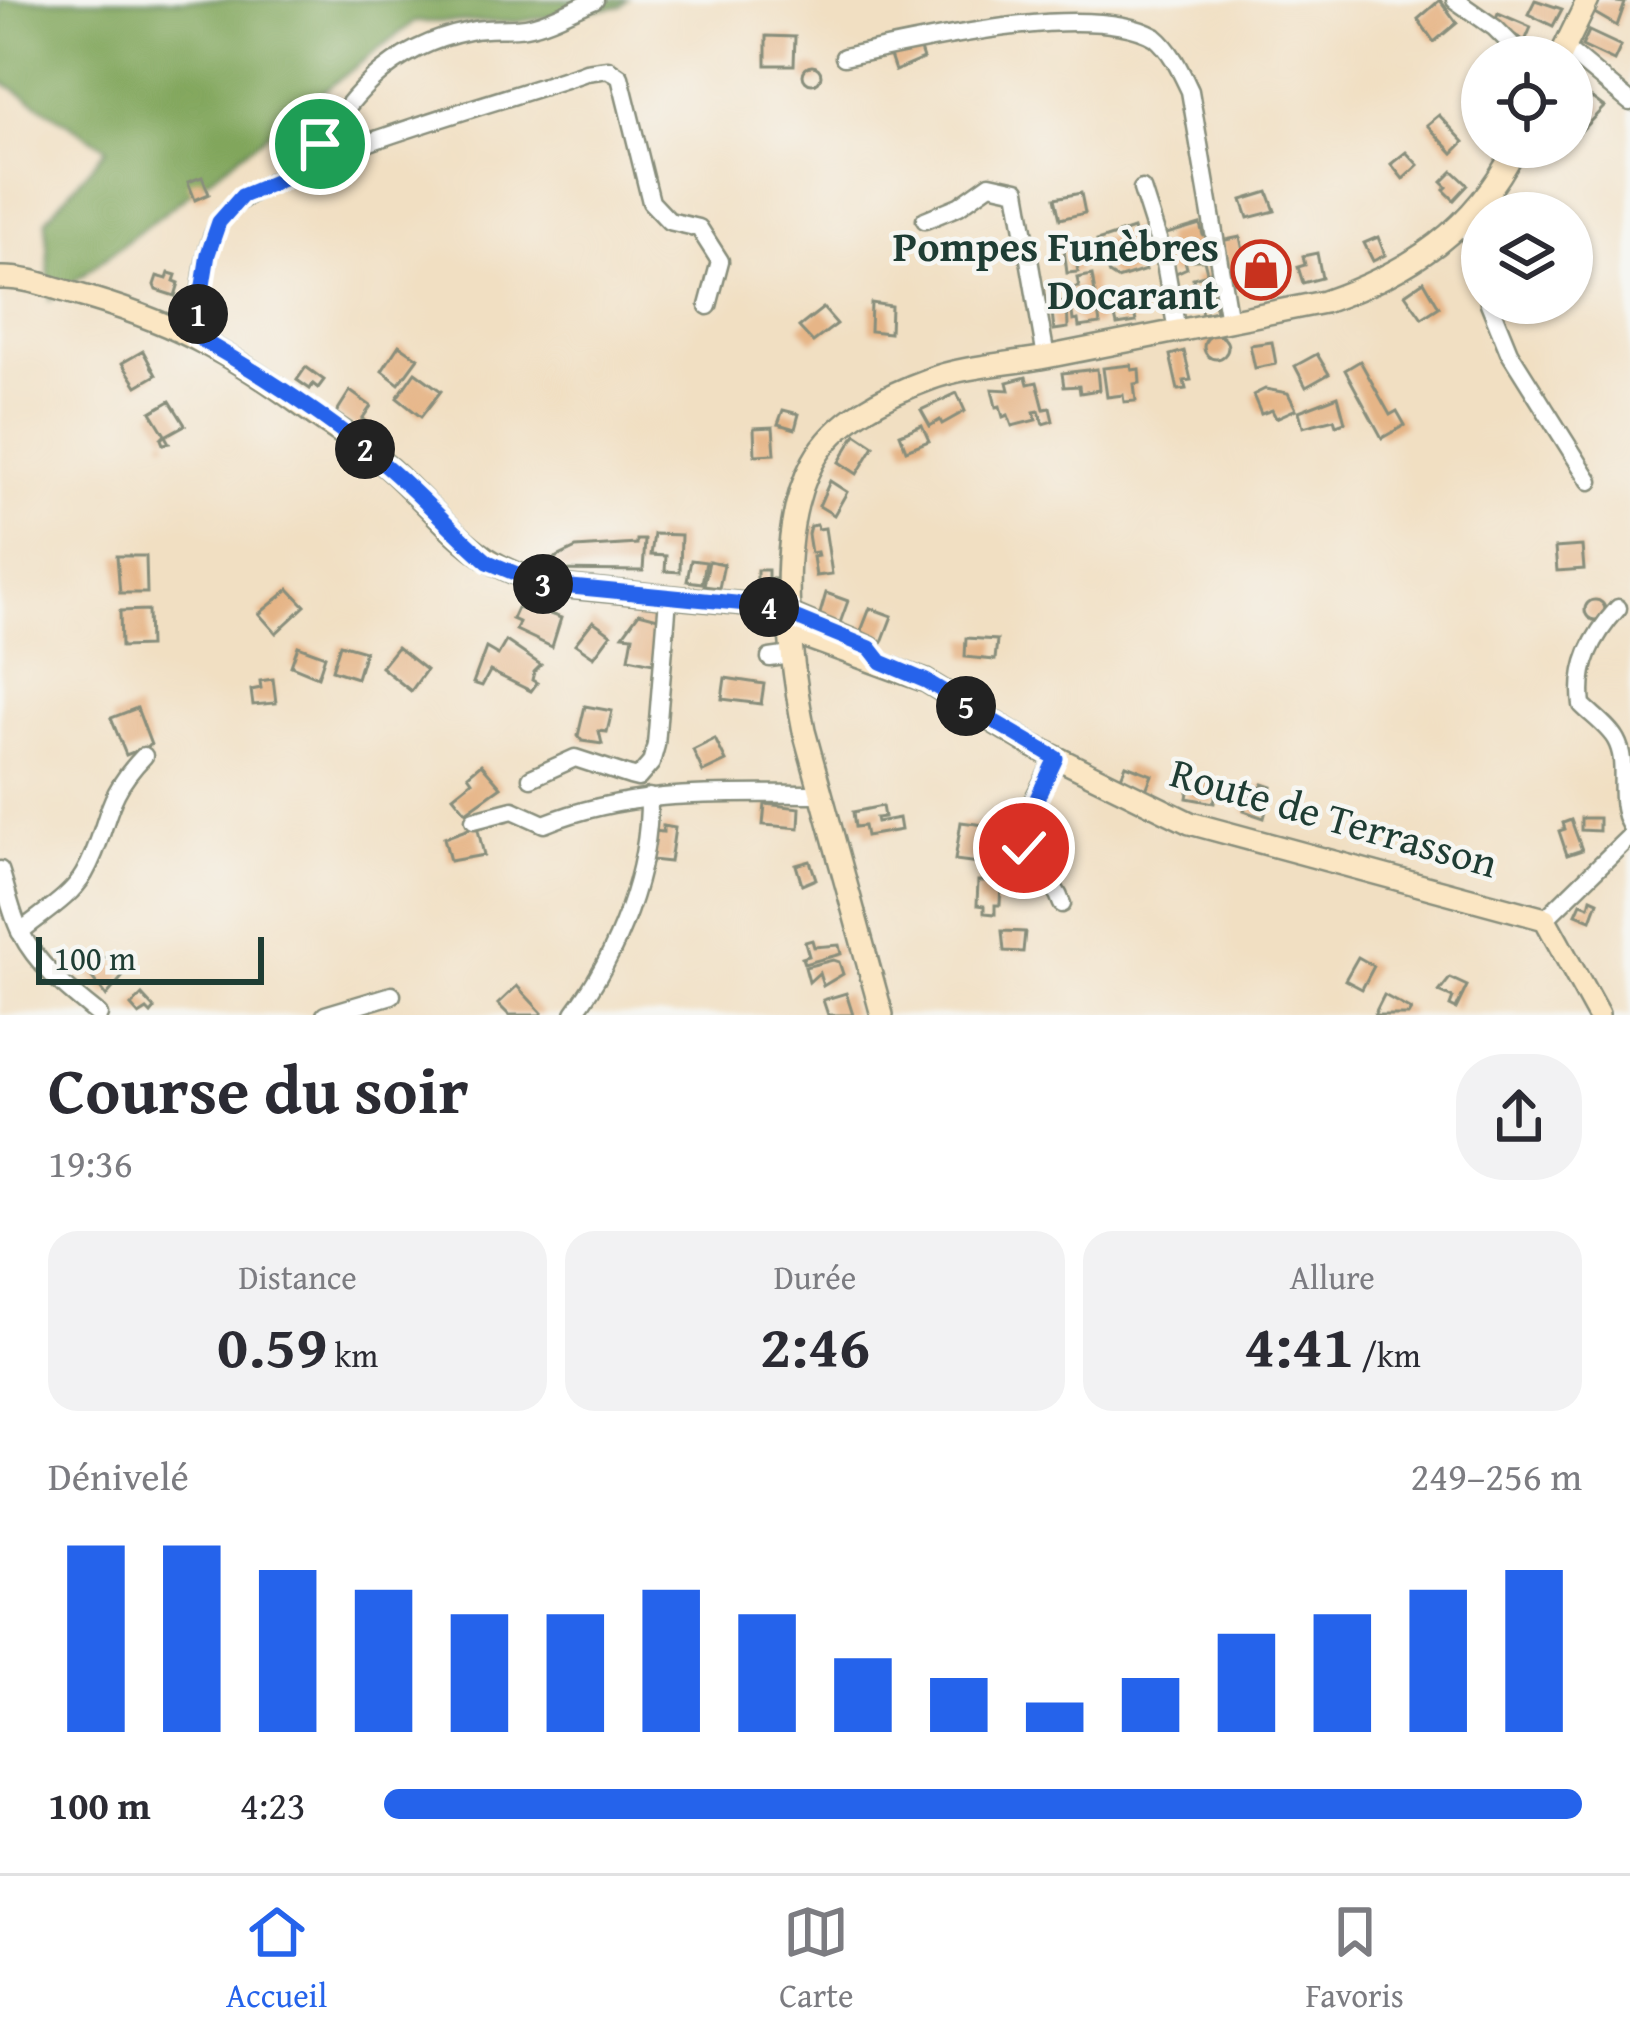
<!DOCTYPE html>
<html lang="fr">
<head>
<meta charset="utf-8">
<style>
  body { margin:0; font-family:"Gentium Book Plus",serif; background:#f2f2f3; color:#2b2b33; height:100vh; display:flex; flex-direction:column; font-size:45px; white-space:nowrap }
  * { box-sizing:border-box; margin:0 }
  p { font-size:39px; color:#7c7c81 }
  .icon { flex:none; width:66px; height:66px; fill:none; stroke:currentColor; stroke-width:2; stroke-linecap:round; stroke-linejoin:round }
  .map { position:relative; height:1015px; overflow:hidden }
  .panel { display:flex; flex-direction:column; background:#fff; flex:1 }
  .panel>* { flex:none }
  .fabs { position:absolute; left:1461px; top:36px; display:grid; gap:24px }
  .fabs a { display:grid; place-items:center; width:132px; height:132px; border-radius:50%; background:#fff; box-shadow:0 3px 9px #0004; font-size:60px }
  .scale { position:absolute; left:36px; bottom:30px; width:228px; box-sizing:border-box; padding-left:12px; border:6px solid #1f3d34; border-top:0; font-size:33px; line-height:42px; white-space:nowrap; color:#1f3d34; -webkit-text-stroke:9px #f6f6f2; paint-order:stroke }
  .pin { position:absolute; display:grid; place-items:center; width:102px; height:102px; color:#fff; margin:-51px; border:6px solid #fff; border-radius:50%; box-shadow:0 3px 12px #0007 }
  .km { position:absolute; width:60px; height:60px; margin:-30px; border-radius:50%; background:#222; color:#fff; font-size:33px; line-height:60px; text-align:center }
  .round { display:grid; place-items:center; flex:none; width:126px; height:126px; border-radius:48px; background:#f2f2f3 }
  .headline { display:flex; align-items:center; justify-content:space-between; height:204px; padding:0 48px }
  h1 { font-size:66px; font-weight:800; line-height:90px }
  .metrics { display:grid; grid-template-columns:repeat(3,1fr); gap:18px; height:204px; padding:12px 48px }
  .metrics div { display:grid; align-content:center; border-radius:30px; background:#f2f2f3; text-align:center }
  .metrics b { font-size:60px; font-weight:800 }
  .metrics small { font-size:33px; font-weight:400 }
  .metrics p { font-size:33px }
  .chart { height:336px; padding:24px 48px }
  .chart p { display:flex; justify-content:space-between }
  .chart svg { width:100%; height:216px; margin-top:12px; stroke:#2563eb; stroke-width:6 }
  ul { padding:0 48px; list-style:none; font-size:39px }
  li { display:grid; grid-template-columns:192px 144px 1fr; align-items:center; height:90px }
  li i { height:30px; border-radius:15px; background:#2563eb }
  .menu { display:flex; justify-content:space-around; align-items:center; height:168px; border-top:3px solid #e1e1e2; background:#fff; font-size:33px; color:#7c7c81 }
  .menu a { display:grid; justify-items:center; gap:6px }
  .menu .active { color:#2563eb }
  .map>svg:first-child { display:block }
  .forest { fill:#81a65c; stroke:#507248; stroke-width:3 }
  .building { fill:#e6b587 }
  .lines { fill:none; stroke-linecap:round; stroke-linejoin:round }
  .street-casing { stroke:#888e7b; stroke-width:21 }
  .secondary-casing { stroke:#888e7b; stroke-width:26 }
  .street { stroke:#fff; stroke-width:16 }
  .secondary { stroke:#fbe6c3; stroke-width:21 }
  .route-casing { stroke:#fff; stroke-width:24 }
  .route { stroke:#2563eb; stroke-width:15 }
  .labels { text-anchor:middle; stroke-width:9; stroke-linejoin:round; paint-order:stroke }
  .poi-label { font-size:42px; font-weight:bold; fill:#1f3d34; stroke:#f6f6f2; text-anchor:end }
  .street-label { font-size:42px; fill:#1f3d34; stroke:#f6f6f2 }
</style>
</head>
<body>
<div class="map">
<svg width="1630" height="1015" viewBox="0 0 1630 1015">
  <rect width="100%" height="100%" fill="#f6f6f2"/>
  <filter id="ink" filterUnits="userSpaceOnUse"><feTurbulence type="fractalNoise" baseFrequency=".00833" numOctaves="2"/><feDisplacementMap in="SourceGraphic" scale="24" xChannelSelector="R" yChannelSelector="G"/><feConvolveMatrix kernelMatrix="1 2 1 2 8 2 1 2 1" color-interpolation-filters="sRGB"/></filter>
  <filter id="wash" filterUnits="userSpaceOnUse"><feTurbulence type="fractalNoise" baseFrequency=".004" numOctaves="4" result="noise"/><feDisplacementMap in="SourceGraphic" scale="48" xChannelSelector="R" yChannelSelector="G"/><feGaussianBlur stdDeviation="2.7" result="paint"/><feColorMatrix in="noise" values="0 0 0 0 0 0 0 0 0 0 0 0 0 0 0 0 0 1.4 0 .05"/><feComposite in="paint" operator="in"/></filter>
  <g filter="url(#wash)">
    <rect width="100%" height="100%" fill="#f1dfc2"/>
    <!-- forest -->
    <path class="forest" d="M0 0H627L621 6 516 22H414L50 300 46 220 107 148 0 80Z"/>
    <g id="blocks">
      <!-- building -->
      <g class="building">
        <path d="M1440 0 1457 23 1434 42 1418 19Z"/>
        <path d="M1535 0 1562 9 1553 26 1528 14Z"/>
        <path d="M1597 0 1625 3 1617 26 1591 11Z"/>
        <path d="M1498 13 1531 27 1525 41 1494 23Z"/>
        <path d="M1589 31 1621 46 1614 61 1582 46Z"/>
        <path d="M766 36 795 37 794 65H766Z"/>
        <path d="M919 47 923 59 895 71 890 56Z"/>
        <circle cx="812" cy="75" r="9"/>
        <path d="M1574 95 1586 105 1592 98 1604 107 1579 133 1572 128Z"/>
        <path d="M1439 115 1464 142 1453 153 1427 125Z"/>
        <path d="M1406 152 1418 165 1403 179 1391 164Z"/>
        <path d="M1453 171 1468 185 1454 200 1444 190 1447 187 1442 182Z"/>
        <path d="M202 177 209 194 195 200 188 182Z"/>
        <path d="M1268 192 1275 211 1248 218 1242 200Z"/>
        <path d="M1081 193 1085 213 1060 219 1055 198Z"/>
        <path d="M1200 224 1203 235 1210 233 1219 269 1207 272 1204 260H1193L1192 255 1184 257 1187 268 1169 276 1163 235Z"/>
        <path d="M1133 229 1146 270 1117 279 1109 274 1097 241Z"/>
        <path d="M1240 237 1249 278 1232 282 1221 241Z"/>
        <path d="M1378 237 1385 255 1373 261 1364 243Z"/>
        <path d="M1074 247 1078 272 1067 273 1064 249Z"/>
        <path d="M1317 253 1322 278 1303 283 1298 267 1305 265 1303 256Z"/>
        <path d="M1272 262 1277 286 1256 289 1252 265Z"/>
        <path d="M169 273 176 275 174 281 179 283 175 296 156 290 154 285 157 276 167 279Z"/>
        <path d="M1207 274 1216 311 1202 314 1193 278Z"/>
        <path d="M1092 275 1100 324 1079 327 1078 320 1073 321 1069 288 1079 287 1077 278Z"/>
        <path d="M1424 281 1439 307 1422 318 1405 294Z"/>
        <path d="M1067 301 1068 328 1054 330 1051 303Z"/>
        <path d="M1132 302 1136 322 1117 325 1113 307Z"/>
        <path d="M871 303 891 306 890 333 870 331Z"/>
        <path d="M823 308 837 324 813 342 799 327Z"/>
        <circle cx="1216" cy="347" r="12"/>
        <path d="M1272 342 1276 364 1255 368 1250 345Z"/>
        <path d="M399 345 418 358 399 384 382 371Z"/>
        <path d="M143 351 156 375 137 386 122 363Z"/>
        <path d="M1184 351 1191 380 1184 381 1186 389 1178 390 1170 355Z"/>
        <path d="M1317 354 1329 374 1306 387 1295 366Z"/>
        <path d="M1360 361 1390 415 1397 411 1405 425 1382 438 1345 370Z"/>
        <path d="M1131 365 1132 370 1139 369 1140 383 1134 384 1136 401 1124 402 1123 395 1107 397 1103 368Z"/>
        <path d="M306 367 324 380 318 388 313 384 310 389 297 380Z"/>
        <path d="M1097 369 1099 390 1080 393 1079 386 1064 387 1062 373Z"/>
        <path d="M415 372 441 391 421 417 397 398Z"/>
        <path d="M1026 377 1028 384 1037 382 1044 409 1050 408 1053 421 1043 424 1039 411 1034 412 1036 420 1012 426 1008 415 1003 417 1000 406 996 407 992 389 1009 390 1007 382Z"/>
        <path d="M1265 389 1288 393 1296 409 1276 418 1272 410 1261 414 1253 395Z"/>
        <path d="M350 391 371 406 362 419 383 433 378 441 336 413Z"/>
        <path d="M957 393 965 411 942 424 940 420 930 426 921 410Z"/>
        <path d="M1338 396 1345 422 1336 425 1334 419 1303 427 1299 411Z"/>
        <path d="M170 401 185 425 165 436 169 443 163 444 161 439 165 435 151 412Z"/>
        <path d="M783 410 799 414 795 429 778 424Z"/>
        <path d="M922 425 929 441 906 450 900 434Z"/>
        <path d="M773 427 775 454 755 455 754 428Z"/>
        <path d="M856 434 874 446 857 474 839 462Z"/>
        <path d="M830 481 847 492 834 515 819 506Z"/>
        <path d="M817 525 818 529 825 528 832 574 816 576 813 557 818 556 817 552 811 553 808 534 810 526Z"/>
        <path d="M654 534 681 535 680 572 665 571 666 556 651 555Z"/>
        <path d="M637 540H645L643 571 546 570 547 562 576 548 637 544Z"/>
        <path d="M1582 546 1584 569 1557 571 1555 548Z"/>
        <path d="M117 556H146L147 593H120Z"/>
        <path d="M691 560 706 562 702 583 687 581Z"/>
        <path d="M709 561 724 564 719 588 704 586Z"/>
        <path d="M757 570H768V579H774V597L757 598Z"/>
        <path d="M289 589 305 606 276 633 259 614Z"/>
        <path d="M826 593 848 601 840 623 819 617Z"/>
        <circle cx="1595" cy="610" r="10"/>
        <path d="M525 605 561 618 552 647 516 630 519 622 512 619 517 608 523 610Z"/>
        <path d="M870 608 892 616 882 642 861 631Z"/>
        <path d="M148 610 149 646 121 647 120 611Z"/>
        <path d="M639 613 662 619 653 663 629 658 633 636 623 635Z"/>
        <path d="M593 621 611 634 594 657 575 644Z"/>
        <path d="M966 638 997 640 995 660 965 657Z"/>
        <path d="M506 641 541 665 534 672 532 680 537 683 531 691 490 671 482 686 473 683 486 648 498 655Z"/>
        <path d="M340 644 365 651 357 678 332 670Z"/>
        <path d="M298 646 325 656 318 677 291 666Z"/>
        <path d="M397 647 426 670 411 691 381 667Z"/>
        <path d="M725 678 764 684 761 704 722 699Z"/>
        <path d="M273 679 276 703 253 705 251 690 261 688 260 681Z"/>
        <path d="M585 706 612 711 607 732 599 731 602 744 582 741 578 736Z"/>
        <path d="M137 708 151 745 126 755 111 718Z"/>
        <path d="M715 739 726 761 703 772 693 750Z"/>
        <path d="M481 764 501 787 466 812 453 796 472 781 468 775Z"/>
        <path d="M1126 765 1152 775 1145 792 1119 782Z"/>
        <path d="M1191 775 1218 780 1214 803 1187 798Z"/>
        <path d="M1263 784 1272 787 1264 818 1244 811 1253 786 1261 788Z"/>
        <path d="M765 804 800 808 799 828 763 825Z"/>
        <path d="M882 806 884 817 876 818 877 822 899 818 901 830 866 836 864 826 855 827 853 812Z"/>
        <path d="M1581 818H1599V831L1581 830Z"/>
        <path d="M1571 820 1582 850 1567 855 1559 831 1565 829 1563 823Z"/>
        <path d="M961 822 985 825 979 863 955 860Z"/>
        <path d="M477 826 484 855 450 861 444 838Z"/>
        <path d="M663 826 675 828 670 862 651 860 653 831 663 832Z"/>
        <path d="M810 861 816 879 802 885 796 865Z"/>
        <path d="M978 881H1001L1000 905H995V914L984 913V906L977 905Z"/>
        <path d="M1591 898 1598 901 1591 920 1576 914 1581 903 1589 906Z"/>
        <path d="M1002 931 1025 932 1023 952 1004 951Z"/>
        <path d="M812 940 814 947 839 945 841 954 804 964 802 958 809 956 805 942Z"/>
        <path d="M107 956 124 975 106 996 87 971Z"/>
        <path d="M1358 957 1374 966 1362 989 1345 980Z"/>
        <path d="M833 960 839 962 843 974 823 986 819 973 809 982 805 967Z"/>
        <path d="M1450 978 1467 986 1456 1009 1450 1006 1453 998 1439 992Z"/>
        <path d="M517 986 542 1013 540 1015H509L498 1004Z"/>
        <path d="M846 993 853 1015H828L823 1000Z"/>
        <path d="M142 995 155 1009 151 1014 147 1010 139 1015 131 1006Z"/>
        <path d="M1384 995 1411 1010 1408 1015H1374Z"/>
      </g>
    </g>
  </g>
  <g filter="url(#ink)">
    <use href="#blocks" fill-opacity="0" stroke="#888e7b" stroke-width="3"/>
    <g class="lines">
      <!-- street casing -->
      <g class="street-casing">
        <g id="street">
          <path d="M1455 0 1495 28 1524 57"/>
          <path d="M1565 48 1630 102"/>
          <path d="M844 57C920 41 1090 0 1155 37 1172 51 1181 72 1190 91L1229 321"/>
          <path d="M305 169C346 100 387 47 470 31 488 27 507 30 526 27 549 23 573 9 595 0"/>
          <path d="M1142 189 1164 258 1177 331"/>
          <path d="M925 220 959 206 990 184 1017 190 1046 357"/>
          <path d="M1466 222 1482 279"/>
          <path d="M1489 303 1509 352 1590 481"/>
          <path d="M195 336C201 300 201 250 221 219 259 163 511 100 586 72L608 69 620 77 651 202 669 221 699 228 720 261 708 306"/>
          <path d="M1618 608C1592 637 1577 666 1582 705 1593 716 1609 727 1616 740 1630 765 1615 799 1630 825"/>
          <path d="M770 658 791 655"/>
          <path d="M1056 758C1042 784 1011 828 1029 857 1040 876 1055 882 1062 904"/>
          <path d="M531 778 575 758 630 776 638 778 651 763 656 745 668 598"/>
          <path d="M474 820 513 810 544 824C633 788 727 794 821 794"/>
          <path d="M0 870C7 890 11 914 21 933 38 967 71 992 99 1015"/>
          <path d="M1545 919 1630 836"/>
          <path d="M20 932C40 915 71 897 84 874 111 827 100 801 144 756"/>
          <path d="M574 1013C618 954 650 872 649 797"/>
          <path d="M325 1015 392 995"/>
        </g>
      </g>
      <!-- secondary casing -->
      <g class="secondary-casing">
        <g id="secondary">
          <path d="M1560 57 1588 0"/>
          <path d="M0 278C25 277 48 286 72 293 170 320 226 350 308 410 335 430 364 446 390 469 453 526 476 574 568 587L787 608"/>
          <path d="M787 613 870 648"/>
          <path d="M789 631 926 681 1033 746 1190 823 1545 919 1598 1015"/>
          <path d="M882 1015 804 731C789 654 774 534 813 462 836 419 886 395 930 379 965 366 1009 364 1046 357 1139 339 1231 320 1324 302 1410 272 1474 230 1516 147"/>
        </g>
      </g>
      <!-- street -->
      <use href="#street" class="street"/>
      <!-- secondary -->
      <use href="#secondary" class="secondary"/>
    </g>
  </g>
  <g class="lines" filter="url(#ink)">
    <!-- route casing -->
    <g class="route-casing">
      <path id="route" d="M320 144 304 170 242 196 219 222 208 254 195 336C260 373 329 418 386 466 422 496 453 532 488 562L541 584 788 608 787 614 870 648 881 662 926 681 1056 758 1025 824 1024 848"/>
    </g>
    <!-- route -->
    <use href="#route" class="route"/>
  </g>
  <!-- icons -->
  <defs>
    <g id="shop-ring" transform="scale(3)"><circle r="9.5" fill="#f6f6f2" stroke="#c8321e" stroke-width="1.5"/><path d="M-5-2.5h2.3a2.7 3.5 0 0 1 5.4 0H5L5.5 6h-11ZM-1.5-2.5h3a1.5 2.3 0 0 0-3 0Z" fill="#c8321e"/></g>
  </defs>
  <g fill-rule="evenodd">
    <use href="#shop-ring" x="1261" y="270"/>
  </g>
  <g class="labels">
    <!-- poi labels -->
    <g class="poi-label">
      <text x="1219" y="261">Pompes Funèbres<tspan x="1219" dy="48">Docarant</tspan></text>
    </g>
    <!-- street labels -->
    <g class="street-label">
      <text transform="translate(1334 817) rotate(16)" y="15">Route de Terrasson</text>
    </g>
  </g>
</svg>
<div class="fabs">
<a><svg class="icon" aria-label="locate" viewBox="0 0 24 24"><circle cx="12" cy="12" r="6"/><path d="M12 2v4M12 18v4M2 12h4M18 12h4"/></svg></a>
<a><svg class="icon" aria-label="layers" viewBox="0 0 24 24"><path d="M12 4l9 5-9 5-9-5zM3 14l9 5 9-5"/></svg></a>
</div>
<div class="scale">100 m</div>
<div class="pin" style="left:320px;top:144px;background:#1e9e55"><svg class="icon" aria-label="arrive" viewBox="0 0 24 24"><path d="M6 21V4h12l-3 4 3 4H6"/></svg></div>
<div class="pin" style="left:1024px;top:848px;background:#d93025"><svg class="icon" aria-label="check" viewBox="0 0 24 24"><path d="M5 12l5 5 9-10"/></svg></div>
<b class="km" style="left:198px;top:314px">1</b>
<b class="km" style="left:365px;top:449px">2</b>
<b class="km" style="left:543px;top:584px">3</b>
<b class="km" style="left:769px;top:607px">4</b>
<b class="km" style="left:966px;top:706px">5</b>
</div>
<section class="panel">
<div class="headline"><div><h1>Course du soir</h1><p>19:36</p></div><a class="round"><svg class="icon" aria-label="share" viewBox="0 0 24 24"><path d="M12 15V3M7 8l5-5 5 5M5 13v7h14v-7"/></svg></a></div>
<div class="metrics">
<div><p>Distance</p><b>0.59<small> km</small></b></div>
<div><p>Durée</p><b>2:46</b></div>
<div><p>Allure</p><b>4:41<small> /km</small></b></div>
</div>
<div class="chart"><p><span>Dénivelé</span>249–256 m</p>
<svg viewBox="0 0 160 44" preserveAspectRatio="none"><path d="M5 44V6M15 44V6M25 44V11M35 44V15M45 44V20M55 44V20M65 44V15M75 44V20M85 44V29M95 44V33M105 44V38M115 44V33M125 44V24M135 44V20M145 44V15M155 44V11"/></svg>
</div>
<ul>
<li><b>100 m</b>4:23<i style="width:100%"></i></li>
</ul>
</section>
<nav class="menu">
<a class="active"><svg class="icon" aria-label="home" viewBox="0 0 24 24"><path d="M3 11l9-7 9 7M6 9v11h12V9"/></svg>Accueil</a>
<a><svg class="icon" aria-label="map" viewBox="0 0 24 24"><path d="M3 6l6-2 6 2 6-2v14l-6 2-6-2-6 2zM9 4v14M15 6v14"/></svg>Carte</a>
<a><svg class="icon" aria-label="saved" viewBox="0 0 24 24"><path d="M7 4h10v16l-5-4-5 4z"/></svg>Favoris</a>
</nav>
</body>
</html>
